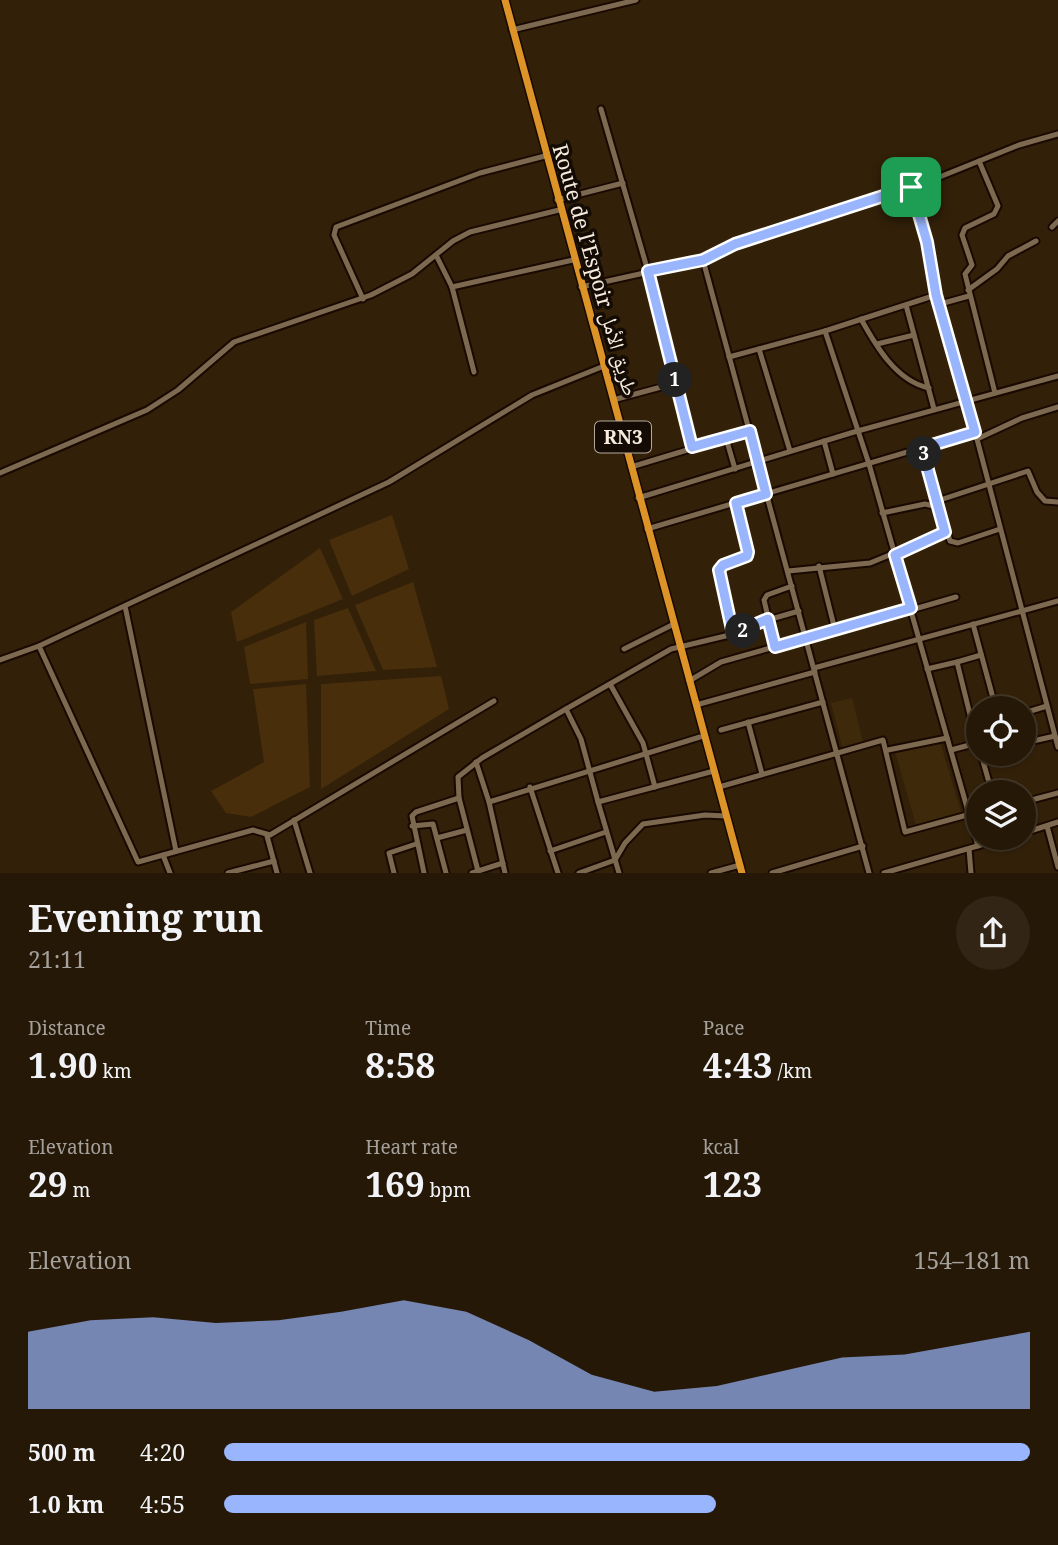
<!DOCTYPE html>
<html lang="en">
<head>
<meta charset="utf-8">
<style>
  body { margin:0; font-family:"Noto Serif","Noto Naskh Arabic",serif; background:#322515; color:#f1f3f6; height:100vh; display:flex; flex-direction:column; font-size:26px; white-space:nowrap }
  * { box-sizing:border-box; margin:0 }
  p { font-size:23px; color:#a4a09b }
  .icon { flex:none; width:38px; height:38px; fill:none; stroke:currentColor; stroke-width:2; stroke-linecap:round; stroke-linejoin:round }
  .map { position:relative; height:873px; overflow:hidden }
  .panel { display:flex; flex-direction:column; background:#261807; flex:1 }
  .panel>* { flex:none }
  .fabs { position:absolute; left:966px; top:696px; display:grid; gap:14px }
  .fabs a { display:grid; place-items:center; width:70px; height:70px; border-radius:50%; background:#261807; box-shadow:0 2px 5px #0004,0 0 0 2px #423728; font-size:35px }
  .pin { position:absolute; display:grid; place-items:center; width:60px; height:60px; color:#fff; margin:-30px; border-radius:14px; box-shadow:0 4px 10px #0006 }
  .km { position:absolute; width:35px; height:35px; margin:-18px; border-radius:50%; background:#222; color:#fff; font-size:19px; line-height:35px; text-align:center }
  .round { display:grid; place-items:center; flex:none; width:74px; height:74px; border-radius:37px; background:#322515 }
  .headline { display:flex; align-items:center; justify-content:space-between; height:119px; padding:0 28px }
  h1 { font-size:38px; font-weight:700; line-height:52px }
  .stats { display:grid; grid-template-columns:repeat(3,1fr); gap:10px; height:119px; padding:7px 28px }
  .stats div { display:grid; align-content:center }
  .stats b { font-size:35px; font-weight:700 }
  .stats small { font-size:19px; font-weight:400 }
  .stats p { font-size:19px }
  .chart { height:196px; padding:14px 28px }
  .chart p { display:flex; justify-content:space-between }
  .chart svg { width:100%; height:126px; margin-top:7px; fill:#98b5fd; opacity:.7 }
  ul { padding:0 28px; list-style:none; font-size:23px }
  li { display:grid; grid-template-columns:112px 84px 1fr; align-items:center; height:52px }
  li i { height:18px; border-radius:9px; background:#98b5fd }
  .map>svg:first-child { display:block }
  .built { fill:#3f290b }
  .green { fill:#482e0a }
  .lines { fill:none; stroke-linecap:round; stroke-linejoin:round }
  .minor-casing { stroke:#190900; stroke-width:9 }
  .highway-casing { stroke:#190900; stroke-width:10 }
  .minor { stroke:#7d6950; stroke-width:5 }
  .highway { stroke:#dc9429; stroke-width:7 }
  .route-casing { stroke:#fff; stroke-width:14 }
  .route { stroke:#98b5fd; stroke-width:9 }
  .labels { text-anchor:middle; stroke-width:7; stroke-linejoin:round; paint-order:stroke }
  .shield { fill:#140c04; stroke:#b4a99d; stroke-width:2 }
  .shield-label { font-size:19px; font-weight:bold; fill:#f8ecdf }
  .street-label { font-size:21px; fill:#f8ecdf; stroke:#140c04 }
</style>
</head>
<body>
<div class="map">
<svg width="1058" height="873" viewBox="0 0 1058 873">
  <rect width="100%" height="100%" fill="#322009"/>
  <!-- built -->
  <g class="built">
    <path d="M852 698 863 742 843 750 831 703Z"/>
    <path d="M938 735 961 812 916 825 894 748Z"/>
  </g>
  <!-- green -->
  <g class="green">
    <path d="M392 515 409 569 352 596 329 540Z"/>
    <path d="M320 548 343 599 237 642 231 612Z"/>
    <path d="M413 582 437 667 383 670 355 605Z"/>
    <path d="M348 608 376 671 317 676 314 620Z"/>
    <path d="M306 622 308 679 250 684 244 647Z"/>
    <path d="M441 676 449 709 321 789V684Z"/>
    <path d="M306 684 310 787 251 817 226 813 211 791 264 762 253 689Z"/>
  </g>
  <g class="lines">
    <!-- minor casing -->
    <g class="minor-casing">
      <g id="minor">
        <path d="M512 30 636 0"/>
        <path d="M601 109 658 306 692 447"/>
        <path d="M979 161 998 206 994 214 965 228 962 235 972 265 965 274 995 393"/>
        <path d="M911 187 927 242 936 295"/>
        <path d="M557 200 623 183"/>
        <path d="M1052 227 1058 221"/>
        <path d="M436 255 452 287 474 372"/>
        <path d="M703 260 869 873"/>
        <path d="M452 287 573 260"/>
        <path d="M581 287 703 260 735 244 937 178 1019 145 1058 134"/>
        <path d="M968 290 997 269 1008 256 1036 241"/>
        <path d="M363 299 334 235 336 227 480 173 545 156"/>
        <path d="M940 304 969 296"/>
        <path d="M906 305 934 409"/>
        <path d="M861 319C876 346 896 381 929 388"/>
        <path d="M825 331 936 295 967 401 1058 747"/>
        <path d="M877 344 914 335"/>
        <path d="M759 349 790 451"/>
        <path d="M729 357 825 331 869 464 978 846"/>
        <path d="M613 400 676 383"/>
        <path d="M726 438 735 469"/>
        <path d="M977 439 1022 418 1058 407"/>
        <path d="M824 441 833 474"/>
        <path d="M922 448 950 541 958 543 1000 529"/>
        <path d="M631 467 750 431"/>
        <path d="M0 473 147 410 178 390 234 342 371 295 412 274 453 241 470 232 559 210"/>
        <path d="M638 498 854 432 1058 376"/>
        <path d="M937 501 1028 471 1037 492 1045 501 1058 502"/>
        <path d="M882 513 925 504 938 507"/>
        <path d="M647 529 975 432"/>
        <path d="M819 566 835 630"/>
        <path d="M788 571 870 563 945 532"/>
        <path d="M125 606 176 851"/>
        <path d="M911 610 956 597"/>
        <path d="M973 624 996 709"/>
        <path d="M733 634 719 580 723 565 747 556 748 552 736 503"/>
        <path d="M39 646 138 862 253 830 270 835 494 701"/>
        <path d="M775 647 764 600 767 595 792 586"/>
        <path d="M624 649 674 624"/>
        <path d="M0 660 39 646 389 482 532 395 604 366"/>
        <path d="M814 668 1058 601"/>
        <path d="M927 669 957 662"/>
        <path d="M689 681 721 662 911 608"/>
        <path d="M610 684 643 743 655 787"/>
        <path d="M696 705 815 672"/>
        <path d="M1024 713 1047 706"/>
        <path d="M748 722 762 774"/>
        <path d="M721 730 823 702"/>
        <path d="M1024 743 1055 736"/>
        <path d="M978 747 957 662 981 655"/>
        <path d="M888 750 947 738"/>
        <path d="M951 750 977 743"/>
        <path d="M981 754 992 793"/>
        <path d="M476 762 489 802"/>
        <path d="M530 787 558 873"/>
        <path d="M719 787 883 740 905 832 978 812"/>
        <path d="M598 802 581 739 566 709 671 649 738 633 750 625 799 611"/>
        <path d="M1024 802 1058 793"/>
        <path d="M294 820 310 873"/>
        <path d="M412 826 433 824 446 873"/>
        <path d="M1047 826 1058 867"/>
        <path d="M1024 833 1058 822"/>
        <path d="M267 836 277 873"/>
        <path d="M437 838 467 830"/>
        <path d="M969 849 971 873"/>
        <path d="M550 851 606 832"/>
        <path d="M163 855 170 873"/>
        <path d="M478 871 459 798 458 777 482 758 566 709"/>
        <path d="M228 873 274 861"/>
        <path d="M394 873 389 853 416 844"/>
        <path d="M424 873 412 816 416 812 459 798"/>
        <path d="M472 873 503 863"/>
        <path d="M505 873 489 802 700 737"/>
        <path d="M579 873 615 860 625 843 643 824 705 815 726 816"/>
        <path d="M619 873 598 802 714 771"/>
        <path d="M711 873 740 865"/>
        <path d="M772 873 863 846"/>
        <path d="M884 873 1005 838"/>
      </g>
    </g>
    <!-- highway casing -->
    <g class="highway-casing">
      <path id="highway" d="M505 0 742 873"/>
    </g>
    <!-- minor -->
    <use href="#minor" class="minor"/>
    <!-- highway -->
    <use href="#highway" class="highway"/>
  </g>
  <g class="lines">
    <!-- route casing -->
    <g class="route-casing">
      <path id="route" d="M911 187 927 242 936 295 975 432 922 448 945 532 895 555 911 608 775 647 768 619 733 634 719 570 723 565 747 556 748 552 736 503 766 494 750 431 692 447 648 271 703 260 735 244Z"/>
    </g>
    <!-- route -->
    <use href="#route" class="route"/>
  </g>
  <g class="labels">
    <!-- shield labels -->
    <rect class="shield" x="595" y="421.5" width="56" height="31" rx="5"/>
    <g class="shield-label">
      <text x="623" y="444">RN3</text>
    </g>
    <!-- street labels -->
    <g class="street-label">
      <text transform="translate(595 270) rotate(74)" y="7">Route de l’Espoir طريق الأمل</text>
    </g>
  </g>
</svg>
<div class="fabs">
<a><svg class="icon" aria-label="locate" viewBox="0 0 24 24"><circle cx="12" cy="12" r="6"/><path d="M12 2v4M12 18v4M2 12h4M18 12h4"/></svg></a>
<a><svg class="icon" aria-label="layers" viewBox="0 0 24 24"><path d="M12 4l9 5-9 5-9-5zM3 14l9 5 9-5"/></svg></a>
</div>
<div class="pin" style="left:911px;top:187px;background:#1e9e55"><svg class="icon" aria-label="arrive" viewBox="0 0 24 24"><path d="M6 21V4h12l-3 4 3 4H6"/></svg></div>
<b class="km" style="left:675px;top:380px">1</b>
<b class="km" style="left:743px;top:631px">2</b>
<b class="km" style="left:924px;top:454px">3</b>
</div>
<section class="panel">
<div class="headline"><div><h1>Evening run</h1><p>21:11</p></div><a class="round"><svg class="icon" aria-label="share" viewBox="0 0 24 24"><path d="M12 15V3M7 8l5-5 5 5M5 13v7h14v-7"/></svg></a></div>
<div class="stats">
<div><p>Distance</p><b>1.90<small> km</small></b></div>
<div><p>Time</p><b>8:58</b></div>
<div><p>Pace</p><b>4:43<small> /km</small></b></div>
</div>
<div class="stats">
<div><p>Elevation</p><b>29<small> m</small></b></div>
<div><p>Heart rate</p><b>169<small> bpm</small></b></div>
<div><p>kcal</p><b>123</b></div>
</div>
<div class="chart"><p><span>Elevation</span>154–181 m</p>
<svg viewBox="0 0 160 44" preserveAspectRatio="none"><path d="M0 44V17L10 13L20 12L30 14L40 13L50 10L60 6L70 10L80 20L90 32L100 38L110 36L120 31L130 26L140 25L150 21L160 17V44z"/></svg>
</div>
<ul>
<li><b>500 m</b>4:20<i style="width:100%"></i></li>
<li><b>1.0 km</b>4:55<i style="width:61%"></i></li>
</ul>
</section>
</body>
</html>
